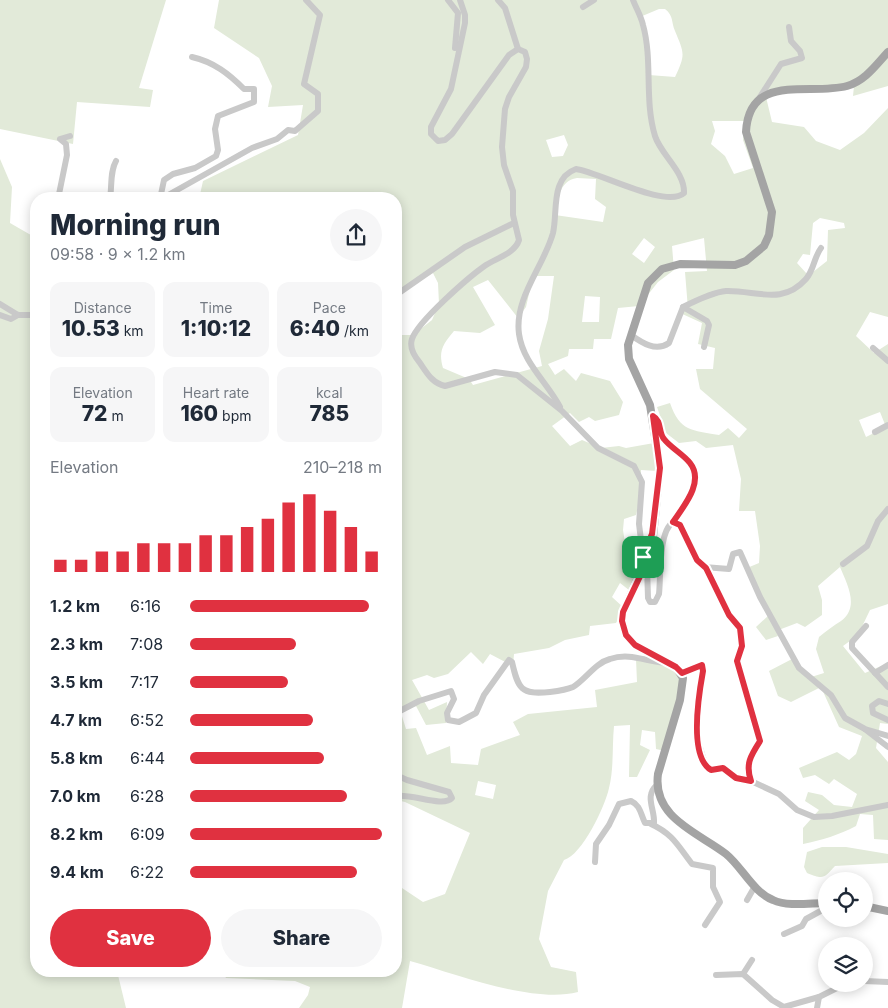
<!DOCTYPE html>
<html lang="en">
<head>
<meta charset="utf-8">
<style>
  body { margin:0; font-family:Inter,sans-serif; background:#f6f6f7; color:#1f2937; height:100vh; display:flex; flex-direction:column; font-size:19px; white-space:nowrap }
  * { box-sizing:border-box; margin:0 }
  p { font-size:16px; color:#747a83 }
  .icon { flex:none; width:28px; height:28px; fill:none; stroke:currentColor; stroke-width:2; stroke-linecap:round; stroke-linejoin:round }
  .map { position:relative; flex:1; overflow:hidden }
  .sheet { position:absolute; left:30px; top:192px; width:372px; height:785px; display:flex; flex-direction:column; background:#fff; border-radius:20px; box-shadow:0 2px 12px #0003 }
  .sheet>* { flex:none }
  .fabs { position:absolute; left:818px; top:872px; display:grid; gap:10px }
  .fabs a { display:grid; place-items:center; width:55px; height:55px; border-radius:50%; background:#fff; box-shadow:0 2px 12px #0003; font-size:25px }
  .pin { position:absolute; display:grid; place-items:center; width:42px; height:42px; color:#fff; margin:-21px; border-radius:10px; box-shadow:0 2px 8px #0006 }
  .round { display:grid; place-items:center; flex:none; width:52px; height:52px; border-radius:26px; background:#f6f6f7 }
  .headline { display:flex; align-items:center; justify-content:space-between; height:85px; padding:0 20px }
  h1 { font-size:28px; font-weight:800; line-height:38px }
  .metrics { display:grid; grid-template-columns:repeat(3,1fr); gap:8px; height:85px; padding:5px 20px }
  .metrics div { display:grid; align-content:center; border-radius:12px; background:#f6f6f7; text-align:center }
  .metrics b { font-size:21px; font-weight:800 }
  .metrics small { font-size:14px; font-weight:400 }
  .metrics p { font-size:14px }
  .chart { height:140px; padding:10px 20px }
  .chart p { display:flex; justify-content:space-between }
  .chart svg { width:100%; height:90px; margin-top:5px; stroke:#e03140; stroke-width:6 }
  .action { display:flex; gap:10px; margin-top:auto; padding:10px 20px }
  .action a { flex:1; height:58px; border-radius:30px; background:#e03140; color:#fff; font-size:20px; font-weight:800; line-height:58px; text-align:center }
  .action a+a { background:#f6f6f7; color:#1f2937 }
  ul { padding:0 20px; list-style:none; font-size:16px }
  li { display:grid; grid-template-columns:80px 60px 1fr; align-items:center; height:38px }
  li i { height:12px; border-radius:6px; background:#e03140 }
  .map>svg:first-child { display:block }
  .green { fill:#e2ead9; fill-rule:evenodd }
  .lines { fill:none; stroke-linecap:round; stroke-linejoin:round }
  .minor { stroke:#c9c9c9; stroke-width:6 }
  .major { stroke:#a4a4a4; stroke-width:8 }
  .route-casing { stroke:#fff; stroke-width:10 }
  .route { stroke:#e03140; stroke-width:6 }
</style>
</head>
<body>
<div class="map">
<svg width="888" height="1008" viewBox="0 0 888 1008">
  <rect width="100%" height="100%" fill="#fff"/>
  <!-- green -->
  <g class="green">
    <path d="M0 0H166L139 88 153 90 150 107 77 102 73 144 0 129Z"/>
    <path d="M219 0H888V86L853 96 854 86 789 92 766 97 772 122 804 127 816 141 840 150 864 133 888 108V317L870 312 856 336 874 353 888 344V604L870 610 858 635 843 646 865 673 888 663V724L880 723 876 748 888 762V840L874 839 873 815 860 814 856 826C839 835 822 840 803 844V828L819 810 805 801 808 792 822 795 834 805 852 807 857 794 834 779 829 784 815 775 803 778 799 768 837 752 849 760 856 754 862 736 839 727 821 687 791 702 778 696 769 671 792 659 808 678 824 673 816 649 819 637C826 631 833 626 841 621 860 607 847 584 840 567L818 586 822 600V615L805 627 797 623 776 631 778 636 766 640 756 627 769 615 747 568 759 563 760 546 755 511H739L741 479 733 445 706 448 696 441 679 443 666 433 657 407 670 403C680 432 692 430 719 435L728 428 739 438 747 429 700 389 696 369H713L715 348 698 344 702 323 678 312 688 309 685 272 707 271 704 238 672 246 674 270 658 282 639 306 618 308 611 339H594L593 349H569L568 356 548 364 555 375 564 369 576 381 581 373 610 381 623 402 619 415 595 421 589 417 579 422 570 413 552 426 570 446 582 440 601 448 619 446 626 448 654 443 657 471 641 470V494L636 515 624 519 623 530 629 569 643 570 634 594 620 583 612 597 624 608 616 623 590 626 589 635 565 640 549 648 514 654 513 666 490 654 483 664 471 652 448 674 434 678 427 675 412 680 429 710 447 702 446 723 426 725 416 706 401 713 406 729 416 728 427 755 450 746 451 763 478 765 481 749 520 735 513 722 528 714 597 707 595 690 637 682 636 659 672 668 682 679 665 751 656 749 655 732 642 730 640 745 650 750 637 777H629L630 725 614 726C612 746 614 769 609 788 605 807 582 855 564 860L548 891 539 939 551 967 576 972 578 992C533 1004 456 974 410 961L402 1008H299L308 995 310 987 295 981 226 978 222 971H396V884L423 902 445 894 470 833 405 802 396 800V335H413L432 320 439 304 438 283 433 273 396 295V199H199L203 181 298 135 303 105 268 107 272 86 259 58 214 28ZM659 9H665C674 16 671 22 675 31 684 53 686 54 675 77L649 75 640 17ZM712 121H744L743 140 753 168 734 174 725 156 711 144 715 131ZM564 135 568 145 563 156 552 157 546 140ZM577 178 596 179 595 199 606 207 603 222 555 215C559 200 558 181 577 178ZM820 218 844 223 845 228 828 230 827 261 813 272 807 274 797 263 803 254 810 255 813 223ZM644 238 655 247 644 263 632 254ZM533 276H554L548 319 539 351 542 366 473 385 469 379 443 368C438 351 443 344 454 331L480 333 495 325 473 287 488 280 518 318 526 307ZM585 296 600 297 599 322H582ZM880 412 886 427 866 437 859 420ZM478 781 496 785 493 799 475 795Z"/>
    <path d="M0 159 12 187 10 223 36 238V971H117L126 1008H0Z"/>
    <path d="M822 847H846L888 854V863L835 866C824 878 824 880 807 873L804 867 807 852Z"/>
  </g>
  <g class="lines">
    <!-- minor -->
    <g class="minor">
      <path d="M448 0 458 13 455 48"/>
      <path d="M460 0 465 15V23L451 89 431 127V134L438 141 445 140 452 134 509 55 518 49 525 52 527 59 526 67 509 97 505 109 502 147 504 165 513 191V215L519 240C515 253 497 258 486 265 470 276 418 321 412 339 409 348 414 356 420 363 427 373 432 383 445 386L495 372 517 375 562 411 598 448 634 466 642 482 639 524 643 556"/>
      <path d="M498 0 505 8 518 49"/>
      <path d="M583 7 594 0"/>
      <path d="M758 100 781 64 802 58 800 51 791 41 789 27"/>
      <path d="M58 199 67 155 66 144 60 139 70 136"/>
      <path d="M110 199C112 186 110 171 116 161"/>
      <path d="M160 199 164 180 173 174 195 168 216 156 218 150 215 129 218 116 254 102V89H244C229 74 214 62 192 57"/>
      <path d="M161 199 252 148 277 139 288 130 295 131 318 111V94L304 84 320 15 306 0"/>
      <path d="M396 295 465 247 514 223"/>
      <path d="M0 304 18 315H36"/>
      <path d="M683 307C695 301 713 292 726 291 756 290 782 306 806 279 814 270 814 257 821 248"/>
      <path d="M0 315 11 319 18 315"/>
      <path d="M631 335C642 343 656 352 669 343L683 307 707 321 709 325 704 347"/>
      <path d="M873 348 888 361"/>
      <path d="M560 407C547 382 523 363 519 334 514 298 544 266 553 233 558 212 550 178 576 169 599 172 666 209 684 193 685 172 661 155 655 136 644 100 653 61 643 25 641 16 636 8 633 0"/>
      <path d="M653 416C662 421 658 432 664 439 671 448 683 454 690 463 705 482 683 507 673 522"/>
      <path d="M875 432 888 425"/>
      <path d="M843 564 867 546 878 521 888 509"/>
      <path d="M647 567 648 598 650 602H655L659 594C661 577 658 532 673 522L680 525 697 560 704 567 729 569 733 554 740 552 760 597 799 668 831 695 845 718 865 729 888 736"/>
      <path d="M706 568 729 615 742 633V646L737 661 760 741C751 755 745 764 751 781L779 794 797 810 814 817 832 816 888 805"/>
      <path d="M866 626 852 642V648L888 687"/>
      <path d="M682 673 700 665 703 668C702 698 691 723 702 754 704 760 705 767 711 770L723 768 736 778 751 781"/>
      <path d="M875 673 888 665"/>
      <path d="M888 704 879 701 872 706 873 713 888 720"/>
      <path d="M396 713 419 701 451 691 454 699 447 713 448 720 459 722 476 713 484 695 509 660 512 662C518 689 521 695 550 692 558 691 566 690 573 687 586 679 595 663 610 659 630 652 647 662 667 663"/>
      <path d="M866 730 888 747"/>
      <path d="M396 775 407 780 449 792 452 798C443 808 411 793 396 796"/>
      <path d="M651 824C673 834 678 846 692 864L713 868V887L720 902 705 925"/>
      <path d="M595 862 596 844 609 825 619 804 631 801C641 806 640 813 645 823H654C655 809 644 796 657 785"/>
      <path d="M747 900 755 886"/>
      <path d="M784 934 802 926 806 919 826 908"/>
      <path d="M743 974 752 960"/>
      <path d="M716 975 743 974 772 1000 784 1007 819 997 845 984"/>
      <path d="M864 981 888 982"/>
      <path d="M817 1008 819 997"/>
    </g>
    <!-- major -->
    <g class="major">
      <path d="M643 570V557L651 538"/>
      <path d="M826 903C810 903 788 907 773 900 753 892 742 867 726 854 699 833 652 818 658 774L680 700 683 678 676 667 635 645 626 635 622 621 623 612 639 575 651 556 660 468 650 405 629 359 628 345 648 283 662 269 680 264 735 265 746 261 764 246 769 235 772 212 746 132C749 72 809 96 847 86 865 81 876 65 888 52"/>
      <path d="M864 906 888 911"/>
    </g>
  </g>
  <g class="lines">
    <!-- route casing -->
    <g class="route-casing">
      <path id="route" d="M653 416C662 421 658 432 664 439 671 448 683 454 690 463 705 482 683 507 673 522L680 525 697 560 706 568 729 615 740 628 742 646 737 661 760 741C751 755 745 764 751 781L736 778 723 768 711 770C688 756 699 693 703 671L702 665 682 673 676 667 635 645 626 635 622 621 623 612 643 570 645 551 652 534 660 468Z"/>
    </g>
    <!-- route -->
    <use href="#route" class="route"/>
  </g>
</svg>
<div class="fabs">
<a><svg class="icon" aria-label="locate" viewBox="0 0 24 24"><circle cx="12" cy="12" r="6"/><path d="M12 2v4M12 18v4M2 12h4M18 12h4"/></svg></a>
<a><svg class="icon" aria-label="layers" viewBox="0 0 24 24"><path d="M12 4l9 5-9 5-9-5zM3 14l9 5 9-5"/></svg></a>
</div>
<div class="pin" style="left:643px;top:557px;background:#1e9e55"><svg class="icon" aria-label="arrive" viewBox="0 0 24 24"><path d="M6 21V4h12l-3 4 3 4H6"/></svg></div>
<section class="sheet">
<div class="headline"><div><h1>Morning run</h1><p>09:58 · 9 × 1.2 km</p></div><a class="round"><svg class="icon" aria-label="share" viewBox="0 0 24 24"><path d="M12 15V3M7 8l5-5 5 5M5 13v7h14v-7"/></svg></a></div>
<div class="metrics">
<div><p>Distance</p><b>10.53<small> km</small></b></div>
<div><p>Time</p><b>1:10:12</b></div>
<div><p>Pace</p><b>6:40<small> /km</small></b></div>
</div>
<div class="metrics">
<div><p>Elevation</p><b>72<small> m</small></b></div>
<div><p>Heart rate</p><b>160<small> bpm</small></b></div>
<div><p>kcal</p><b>785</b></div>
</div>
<div class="chart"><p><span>Elevation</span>210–218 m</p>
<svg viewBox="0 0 160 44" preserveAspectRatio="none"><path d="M5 44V38M15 44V38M25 44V34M35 44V34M45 44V30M55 44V30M65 44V30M75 44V26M85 44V26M95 44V22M105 44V18M115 44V10M125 44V6M135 44V14M145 44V22M155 44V34"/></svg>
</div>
<ul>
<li><b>1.2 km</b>6:16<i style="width:93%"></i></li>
<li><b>2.3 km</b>7:08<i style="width:55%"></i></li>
<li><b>3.5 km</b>7:17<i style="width:51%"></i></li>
<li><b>4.7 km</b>6:52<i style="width:64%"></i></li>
<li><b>5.8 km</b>6:44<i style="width:70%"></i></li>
<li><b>7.0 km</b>6:28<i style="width:82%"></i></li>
<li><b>8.2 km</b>6:09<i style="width:100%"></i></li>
<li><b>9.4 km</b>6:22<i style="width:87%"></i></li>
</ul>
<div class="action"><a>Save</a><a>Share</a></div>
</section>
</div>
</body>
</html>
